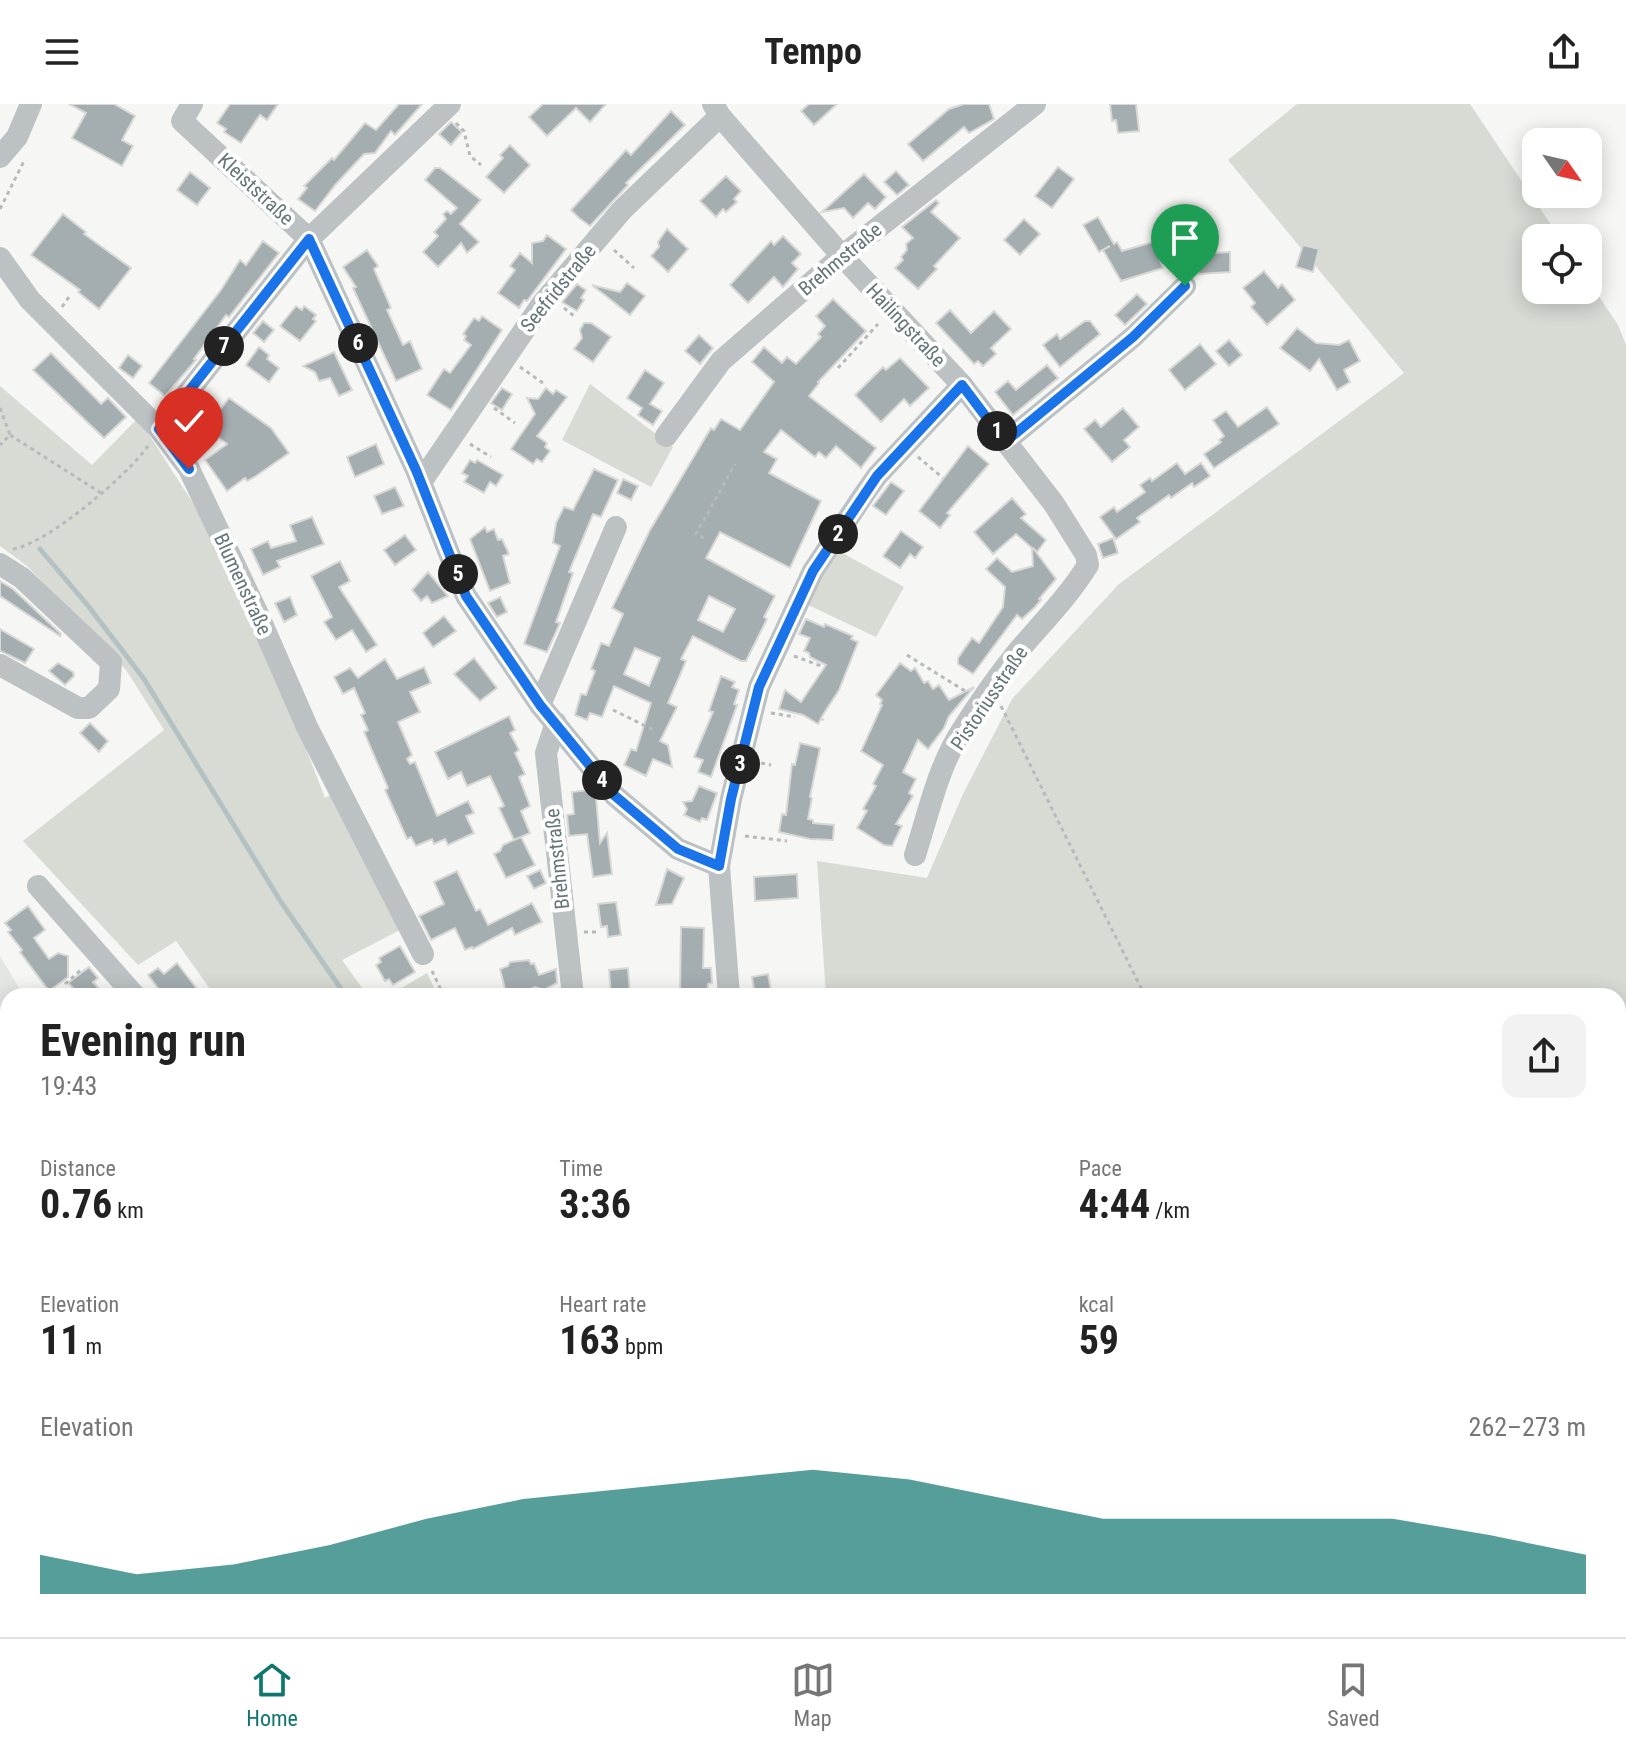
<!DOCTYPE html>
<html lang="en">
<head>
<meta charset="utf-8">
<style>
  body { margin:0; font-family:"Roboto Condensed",sans-serif; background:#f2f2f2; color:#222; height:100vh; display:flex; flex-direction:column; font-size:30px; white-space:nowrap }
  * { box-sizing:border-box; margin:0 }
  p { font-size:26px; color:#767676 }
  .icon { flex:none; width:44px; height:44px; fill:none; stroke:currentColor; stroke-width:2; stroke-linecap:round; stroke-linejoin:round }
  .map { position:relative; flex:1; overflow:hidden }
  .sheet { position:absolute; left:0px; top:884px; width:1626px; height:650px; display:flex; flex-direction:column; background:#fff; border-radius:24px 24px 0 0; box-shadow:0 4px 20px #0003 }
  .sheet>* { flex:none }
  .needle { width:52px; rotate:124deg }
  .fabs { position:absolute; left:1522px; top:24px; display:grid; gap:16px }
  .fabs a { display:grid; place-items:center; width:80px; height:80px; border-radius:16px; background:#fff; box-shadow:0 4px 20px #0003; font-size:40px }
  .pin { position:absolute; display:grid; place-items:center; width:68px; height:68px; color:#fff; margin:-82px -34px; border-radius:50% 50% 50% 0; rotate:-45deg; box-shadow:0 0 8px #0007 }
  .pin .icon { rotate:45deg }
  .km { position:absolute; width:40px; height:40px; margin:-20px; border-radius:50%; background:#222; color:#fff; font-size:22px; line-height:40px; text-align:center }
  .round { display:grid; place-items:center; flex:none; width:84px; height:84px; border-radius:16px; background:#f2f2f2 }
  .overview { display:flex; align-items:center; justify-content:space-between; height:136px; padding:0 40px }
  h1 { font-size:44px; font-weight:700; line-height:60px }
  .figures { display:grid; grid-template-columns:repeat(3,1fr); gap:12px; height:136px; padding:8px 40px }
  .figures div { display:grid; align-content:center }
  .figures b { font-size:40px; font-weight:700 }
  .figures small { font-size:22px; font-weight:400 }
  .figures p { font-size:22px }
  .chart { height:224px; padding:16px 40px }
  .chart p { display:flex; justify-content:space-between }
  .chart svg { width:100%; height:144px; margin-top:8px; fill:#0f766e; opacity:.7 }
  header { display:flex; justify-content:space-between; align-items:center; height:104px; padding:0 40px; background:#fff; font-size:36px; font-weight:700 }
  .menu { display:flex; justify-content:space-around; align-items:center; height:112px; border-top:2px solid #e0e0e0; background:#fff; font-size:22px; color:#767676 }
  .menu a { display:grid; justify-items:center; gap:4px }
  .menu .current { color:#0f766e }
  .map>svg:first-child { display:block }
  .built { fill:#e4e6e4 }
  .green { fill:#d7dbd4 }
  .lines { fill:none; stroke-linecap:round; stroke-linejoin:round }
  .stream { stroke:#b4c1c3; stroke-width:5 }
  .building { fill:#a4adb0; stroke:#d8d8d6; stroke-width:2; fill-rule:evenodd }
  .path { stroke:#b6babc; stroke-width:3; stroke-dasharray:4 4; stroke-linecap:butt }
  .minor { stroke:#bcc1c3; stroke-width:22 }
  .route-casing { stroke:#fff; stroke-width:16 }
  .route { stroke:#1a73e8; stroke-width:10 }
  .labels { text-anchor:middle; stroke-width:8; stroke-linejoin:round; paint-order:stroke }
  .street-label { font-size:20px; fill:#65757b; stroke:#fff }
</style>
</head>
<body>
<header><svg class="icon" aria-label="menu" viewBox="0 0 24 24"><path d="M4 6h16M4 12h16M4 18h16"/></svg>Tempo<svg class="icon" aria-label="share" viewBox="0 0 24 24"><path d="M12 15V3M7 8l5-5 5 5M5 13v7h14v-7"/></svg></header>
<div class="map">
<svg width="1626" height="1533" viewBox="0 0 1626 1533">
  <rect width="100%" height="100%" fill="#f6f6f4"/>
  <!-- built -->
  <path class="built" d="M0 852 24 892H8V1037L0 1036Z"/>
  <!-- green -->
  <g class="green">
    <path d="M1297 0H1470L1560 134H1536V186H1588V176L1618 221 1626 241V1533H1026L1036 1526H1618V892H826L817 757 927 774 963 690 1012 595 1119 480 1404 269 1228 56Z"/>
    <path d="M590 280 673 343 651 383 562 336Z"/>
    <path d="M0 282 92 361 138 314 204 416 303 637 325 694 336 688 404 824 342 856 368 892H215L176 837 138 861 23 737 164 626 126 566 27 462 0 442Z"/>
    <path d="M837 446 904 483 876 533 804 499Z"/>
    <path d="M427 869 438 892H388Z"/>
    <path d="M0 1524 125 1526 129 1533H0Z"/>
    <path d="M403 1526H956L963 1533H409Z"/>
  </g>
  <g class="lines">
    <!-- stream -->
    <path class="stream" d="M40 445 89 503 144 575 281 798 346 892"/>
  </g>
  <!-- building -->
  <g class="building">
    <path d="M69 0H114L135 12 122 36 133 42 122 62 72 34 86 9Z"/>
    <path d="M230 0H278L267 16 260 11 241 39 224 28 226 25 217 19Z"/>
    <path d="M399 0H422L395 31 391 27 375 49 364 50 336 80 315 107 298 95 307 84 304 82 332 54 334 56 365 19 376 26Z"/>
    <path d="M543 0H606L590 18 576 4 547 32 529 13Z"/>
    <path d="M809 0H837L814 21 801 7Z"/>
    <path d="M964 0H989L994 15 969 29 964 23 923 57 908 40 949 5Z"/>
    <path d="M1110 0H1136L1139 27 1118 29 1116 16 1112 17Z"/>
    <path d="M671 7 685 21 626 79 628 81 590 122 579 114 571 106 626 46 631 51Z"/>
    <path d="M451 18 462 28 451 41 439 30Z"/>
    <path d="M510 41 530 61 504 89 486 73 503 54 500 51Z"/>
    <path d="M1058 63 1074 75 1052 104 1035 92Z"/>
    <path d="M435 64H440L481 96 460 120 479 138 467 149 461 139 438 163 423 148 438 132 434 128 446 115 443 110 447 107 451 110 457 104 425 76Z"/>
    <path d="M896 67 909 81 897 91 884 78Z"/>
    <path d="M190 68 210 84 197 101 177 86Z"/>
    <path d="M864 70 886 93 875 105 868 99 853 114 844 104 822 108Z"/>
    <path d="M726 72 741 87 734 95 737 98 726 108 723 105 716 113 700 97Z"/>
    <path d="M936 96 939 99 931 108 960 134 934 162 937 165 918 185 895 164 903 156 901 153 907 146 906 140 913 134 902 123Z"/>
    <path d="M63 110 86 128 84 130 131 164 99 205 78 188 80 186 31 151Z"/>
    <path d="M1098 113 1114 140 1117 138 1122 147 1153 138 1163 164 1121 177 1103 146 1110 142 1099 148 1083 121Z"/>
    <path d="M1024 115 1040 130 1020 151 1004 136Z"/>
    <path d="M667 125 688 145 668 168 651 152 659 143 658 138Z"/>
    <path d="M547 131 566 145 527 197 524 196 519 204 498 189 515 166 510 162 520 149 532 159V139L543 137Z"/>
    <path d="M783 132 801 150 792 159 798 165 783 183 774 173 748 199 730 181 771 137 774 141Z"/>
    <path d="M263 137 279 149 229 213 226 211 194 255 196 256 165 292 149 279 221 186 240 156 246 161Z"/>
    <path d="M1303 141 1319 145 1313 168 1296 163Z"/>
    <path d="M367 146 378 162 374 165 391 204 387 206 403 241 410 237 422 265 396 277 353 184 356 183 343 163Z"/>
    <path d="M1230 148V168L1199 170 1198 150Z"/>
    <path d="M1264 167 1278 184 1282 180 1295 196 1267 221 1251 203 1255 199 1243 184Z"/>
    <path d="M627 179 645 192 630 211 592 181 620 188Z"/>
    <path d="M577 180 586 186 581 194 584 196 577 207 562 198Z"/>
    <path d="M1137 190 1147 200 1125 221 1115 211Z"/>
    <path d="M833 195 866 227 818 278 819 279 809 292 876 344 861 364 836 342 826 354 819 348 815 353 781 326 764 348 777 355 769 369 821 397 790 464 720 428 706 454 775 492 764 513 767 515 746 557H741L693 532 681 555 686 557 668 599 677 603 660 637 668 641 672 663 653 655 646 672 624 661 631 645 636 647 651 599 614 582 602 613 590 609 587 616 575 611 581 590 586 591 595 567 591 565 601 539 609 542 623 510 612 504 650 426 711 324 714 326 721 315 740 326 774 278 752 258 764 243 782 259 787 253 796 260 821 233 818 230 825 222 816 212ZM709 492 735 505 723 528 698 516ZM635 544 660 554 649 582 624 570Z"/>
    <path d="M296 202 302 206 304 202 316 211 313 215 316 217 300 237 280 222Z"/>
    <path d="M950 206 971 229 994 207 1011 225 991 244 996 250 983 262 978 257 974 260 936 219Z"/>
    <path d="M482 212 502 226 451 306 427 291 444 265 450 269 471 241 464 236 466 232 463 230 474 214 479 217Z"/>
    <path d="M263 217 274 226 264 238 253 229Z"/>
    <path d="M1085 217H1090L1100 230 1060 263 1043 241 1057 230 1060 235Z"/>
    <path d="M584 219H591L611 233 593 258 574 245 582 234 580 226Z"/>
    <path d="M1297 224 1316 239 1339 241 1349 236 1360 257 1344 266 1350 278 1337 286 1319 255 1310 267 1280 244Z"/>
    <path d="M699 231 713 244 700 260 685 247Z"/>
    <path d="M1229 236 1242 251 1229 262 1216 247Z"/>
    <path d="M1200 240 1216 260 1185 286 1169 266Z"/>
    <path d="M259 243 269 251 267 255 279 264 269 278 246 261Z"/>
    <path d="M334 248 352 286 339 292 330 274 319 277 315 268 303 262Z"/>
    <path d="M51 249 101 300 108 294 126 313 104 334 33 266Z"/>
    <path d="M128 251 142 262 133 274 119 264Z"/>
    <path d="M900 254 929 284 910 302 904 295 881 318 855 291 883 263 886 266Z"/>
    <path d="M1047 261 1058 274 1013 311 995 288 1008 277 1016 286Z"/>
    <path d="M645 266 664 279 650 300 662 307 653 321 638 311 642 304 627 294Z"/>
    <path d="M502 284 512 290 502 306 491 299Z"/>
    <path d="M546 284 553 290 556 286 567 293 537 332 547 339 545 343 550 347 542 358 537 355 533 360 511 345 535 310 527 294 538 295Z"/>
    <path d="M229 294 271 324 289 349 256 372 247 377 245 374 227 387 205 356 227 340 198 318 207 306 217 310Z"/>
    <path d="M1267 303 1279 320 1214 364 1204 350 1221 338 1219 336 1224 332 1213 316 1226 307 1238 323Z"/>
    <path d="M1123 304 1139 323 1124 336 1130 343 1112 358 1084 325 1095 316 1101 323Z"/>
    <path d="M376 340 384 360 355 373 347 353Z"/>
    <path d="M968 342 989 360 947 409 950 411 940 424 919 407Z"/>
    <path d="M470 356 475 359 477 356 503 371 496 382 490 378 484 389 464 378 468 372 462 369Z"/>
    <path d="M1177 359 1185 370 1201 359 1210 372 1194 383 1192 379 1171 394 1169 391 1137 414 1140 418 1116 435 1100 413 1114 403 1117 408 1145 388 1140 381 1150 374 1152 377Z"/>
    <path d="M594 365 618 376 601 413 593 410 569 468 573 469 556 518 560 519 547 548 524 540 560 442 553 439 556 419 564 403 573 406Z"/>
    <path d="M623 375 638 382 631 396 617 389Z"/>
    <path d="M891 378 904 387 886 411 873 402Z"/>
    <path d="M395 383 404 402 382 410 374 392Z"/>
    <path d="M1012 394 1026 410 1021 414 1046 436 1037 448 1033 444 1056 475 1039 495 1041 496 1035 503 1022 515 1017 511 973 570 958 560V554L972 534 979 539 1003 503 1005 483 986 465 997 454 1012 468 1033 462 1032 444 1016 430 993 450 974 428Z"/>
    <path d="M312 413 324 440 277 457 280 463 263 471 251 445 268 437 271 444 296 437 290 421Z"/>
    <path d="M485 423 487 428 494 425 498 436 502 435 509 450 503 452 510 479 490 487 470 435Z"/>
    <path d="M901 427 923 443 915 454 910 450 900 464 883 452Z"/>
    <path d="M405 431 416 446 395 461 384 446Z"/>
    <path d="M1113 434 1118 449 1103 454 1098 440Z"/>
    <path d="M340 457 350 477 339 483 377 541 366 548 352 526 336 536 324 518 332 513 311 472Z"/>
    <path d="M428 468 448 492 432 499 427 492 421 497 412 486Z"/>
    <path d="M0 477 13 485 61 530 60 532 0 492Z"/>
    <path d="M290 493 297 511 284 518 275 499Z"/>
    <path d="M500 493 507 508 497 513 488 499Z"/>
    <path d="M444 512 456 527 433 543 423 529Z"/>
    <path d="M806 515 824 523 825 520 853 532 851 535 858 538 839 586 821 614 824 616 821 615 818 620 803 611 779 605 785 586 801 598 826 561 810 553 809 549 804 547 810 534 799 530Z"/>
    <path d="M0 525 34 545 25 559 0 547Z"/>
    <path d="M474 554 497 584 480 597 454 570Z"/>
    <path d="M385 555 397 575 424 563 431 579 410 588 420 608 398 618 412 651 407 655 410 660 415 658 437 712 468 697 474 709 466 712 474 729 448 741 445 735 434 740 432 735 416 742 411 733 407 735 385 686 388 684 364 628 368 626 361 611 365 609 354 584 343 590 334 573 350 564 358 574Z"/>
    <path d="M58 559 73 568 74 572 65 581 49 567Z"/>
    <path d="M900 559 911 567 915 564 924 579 928 577 933 585 939 581 949 596 974 583 949 612 944 624 928 645 918 636 903 668 916 675 909 689 913 692 896 720 902 722 892 742 884 741 857 724 867 707 863 705 876 682 873 680 883 661 861 647 882 601 880 600 882 596 876 591Z"/>
    <path d="M721 572 735 578 732 583 739 586 734 600 737 601 711 673 698 668 703 656 694 653 713 608 709 607Z"/>
    <path d="M509 612 515 626 510 629 519 646 515 649 525 670 519 673 530 702 521 707 530 729 514 736 499 704 504 702 490 672 467 682 461 668 448 675 435 648Z"/>
    <path d="M90 619 108 637 99 648 80 629Z"/>
    <path d="M800 639 820 644 810 693 812 694 808 715 813 716V719L834 721 833 736 810 735 779 728 782 710 786 711 792 660 795 661Z"/>
    <path d="M699 682 717 689 707 716 702 714 700 718 684 711 687 705 683 698 692 697Z"/>
    <path d="M588 686V689H594L596 694 600 739 607 729 612 770 593 773 587 730 569 732 567 711 574 710 572 688Z"/>
    <path d="M521 733 535 761 506 774 494 750 500 747 503 741Z"/>
    <path d="M667 765 684 774 672 800 656 801Z"/>
    <path d="M540 766 546 779 534 785 527 772Z"/>
    <path d="M457 767 476 807 480 805 488 821 532 799 542 818 515 831 512 824 473 845 472 843 465 846 455 824 431 836 419 812 444 800 434 778Z"/>
    <path d="M797 770 798 794 755 797 754 773Z"/>
    <path d="M616 798 621 831 608 833 607 822 601 823 598 800Z"/>
    <path d="M28 802 45 826 34 834 49 855 58 849 68 852V873L49 887 20 848 22 846 8 828 11 826 5 819Z"/>
    <path d="M681 823 704 824 703 864H711L712 879 708 880 707 892 680 890Z"/>
    <path d="M400 842 415 868 393 881 389 875 385 877 376 861 381 858 379 854Z"/>
    <path d="M529 856 531 860 534 859 539 871 556 865 557 879 544 886 535 883 513 892 509 886 505 885 500 865 508 862 510 858Z"/>
    <path d="M177 859 197 885 187 892H164L148 871 158 864 164 870Z"/>
    <path d="M89 863 98 874 93 878 106 892H81L68 879Z"/>
    <path d="M628 864 630 889 611 891 609 866Z"/>
    <path d="M768 870 772 892H755L752 873Z"/>
  </g>
  <g class="lines">
    <!-- path -->
    <g class="path">
      <path d="M456 19 464 27 470 52 481 61"/>
      <path d="M0 105 25 55"/>
      <path d="M614 146 634 164"/>
      <path d="M62 203 69 193"/>
      <path d="M564 204 574 212"/>
      <path d="M520 263 543 279"/>
      <path d="M838 264 878 220"/>
      <path d="M0 304 10 331 0 341"/>
      <path d="M494 304 515 319"/>
      <path d="M10 331 101 389"/>
      <path d="M470 340 491 353"/>
      <path d="M918 353 943 374"/>
      <path d="M704 434 696 430 735 360"/>
      <path d="M13 445C47 440 128 371 148 342"/>
      <path d="M907 551 965 587"/>
      <path d="M794 552 824 563"/>
      <path d="M1001 602 1145 892"/>
      <path d="M613 606 656 627"/>
      <path d="M771 609 795 613"/>
      <path d="M761 659 771 661"/>
      <path d="M745 732 787 737"/>
      <path d="M584 828H596"/>
      <path d="M432 867 444 892"/>
      <path d="M65 880 83 864"/>
      <path d="M1618 1040 1626 1035"/>
      <path d="M0 1132H8"/>
      <path d="M1618 1142 1626 1136"/>
      <path d="M2 1149 4 1132"/>
      <path d="M549 1526V1533"/>
      <path d="M716 1526 719 1533"/>
      <path d="M1010 1533 1020 1526"/>
      <path d="M1141 1533 1161 1526"/>
    </g>
    <!-- minor -->
    <g class="minor">
      <path d="M192 0 182 17 309 135 416 366 466 492 540 601 614 691 678 745 719 762"/>
      <path d="M713 0 720 12 842 152 962 281 1054 400 1086 451 1088 461C1068 493 1043 518 1019 546 997 573 977 602 959 631 937 667 928 711 915 751"/>
      <path d="M0 53 17 33 31 0"/>
      <path d="M0 154 30 196 159 325 189 365 256 506 307 623 423 850"/>
      <path d="M159 325 309 135 450 0"/>
      <path d="M666 332 721 257 842 152 1035 0"/>
      <path d="M1005 338 1133 233 1185 182"/>
      <path d="M421 378 542 200 622 106 720 12"/>
      <path d="M0 460 22 474 111 558 109 585 89 604H78L0 561"/>
      <path d="M540 601 616 423"/>
      <path d="M556 619 546 649 573 892"/>
      <path d="M38 782 135 892"/>
      <path d="M729 892 719 762 731 695 759 583 813 467 865 389 877 372 962 281"/>
      <path d="M0 1045 8 1046"/>
      <path d="M0 1280 8 1275"/>
      <path d="M0 1315 8 1328"/>
      <path d="M0 1519 8 1514"/>
      <path d="M129 1526 133 1533"/>
    </g>
  </g>
  <g class="lines">
    <!-- route casing -->
    <g class="route-casing">
      <path id="route" d="M189 365 159 325 309 135 416 366 466 492 540 601 614 691 678 745 719 762 731 695 759 583 813 467 877 372 962 281 1005 338 1133 233 1185 182"/>
    </g>
    <!-- route -->
    <use href="#route" class="route"/>
  </g>
  <g class="labels">
    <!-- street labels -->
    <g class="street-label">
      <text transform="translate(256 85) rotate(43)" y="7">Kleiststraße</text>
      <text transform="translate(840 155) rotate(-40)" y="7">Brehmstraße</text>
      <text transform="translate(558 184) rotate(-51)" y="7">Seefridstraße</text>
      <text transform="translate(906 221) rotate(47)" y="7">Hailingstraße</text>
      <text transform="translate(243 480) rotate(65)" y="7">Blumenstraße</text>
      <text transform="translate(989 594) rotate(-56)" y="7">Pistoriusstraße</text>
      <text transform="translate(557 755) rotate(-96)" y="7">Brehmstraße</text>
    </g>
  </g>
</svg>
<div class="fabs">
<a><svg class="needle" viewBox="-14 -14 28 28"><path d="M0-13l5 13h-10z" fill="#e53935"/><path d="M0 13l5-13h-10z" fill="#767676"/></svg></a>
<a><svg class="icon" aria-label="locate" viewBox="0 0 24 24"><circle cx="12" cy="12" r="6"/><path d="M12 2v4M12 18v4M2 12h4M18 12h4"/></svg></a>
</div>
<div class="pin" style="left:1185px;top:182px;background:#1e9e55"><svg class="icon" aria-label="arrive" viewBox="0 0 24 24"><path d="M6 21V4h12l-3 4 3 4H6"/></svg></div>
<div class="pin" style="left:189px;top:365px;background:#d93025"><svg class="icon" aria-label="check" viewBox="0 0 24 24"><path d="M5 12l5 5 9-10"/></svg></div>
<b class="km" style="left:997px;top:327px">1</b>
<b class="km" style="left:838px;top:430px">2</b>
<b class="km" style="left:740px;top:660px">3</b>
<b class="km" style="left:602px;top:676px">4</b>
<b class="km" style="left:458px;top:470px">5</b>
<b class="km" style="left:358px;top:239px">6</b>
<b class="km" style="left:224px;top:242px">7</b>
<section class="sheet">
<div class="overview"><div><h1>Evening run</h1><p>19:43</p></div><a class="round"><svg class="icon" aria-label="share" viewBox="0 0 24 24"><path d="M12 15V3M7 8l5-5 5 5M5 13v7h14v-7"/></svg></a></div>
<div class="figures">
<div><p>Distance</p><b>0.76<small> km</small></b></div>
<div><p>Time</p><b>3:36</b></div>
<div><p>Pace</p><b>4:44<small> /km</small></b></div>
</div>
<div class="figures">
<div><p>Elevation</p><b>11<small> m</small></b></div>
<div><p>Heart rate</p><b>163<small> bpm</small></b></div>
<div><p>kcal</p><b>59</b></div>
</div>
<div class="chart"><p><span>Elevation</span>262–273 m</p>
<svg viewBox="0 0 160 44" preserveAspectRatio="none"><path d="M0 44V32L10 38L20 35L30 29L40 21L50 15L60 12L70 9L80 6L90 9L100 15L110 21L120 21L130 21L140 21L150 26L160 32V44z"/></svg>
</div>
</section>
</div>
<nav class="menu">
<a class="current"><svg class="icon" aria-label="home" viewBox="0 0 24 24"><path d="M3 11l9-7 9 7M6 9v11h12V9"/></svg>Home</a>
<a><svg class="icon" aria-label="map" viewBox="0 0 24 24"><path d="M3 6l6-2 6 2 6-2v14l-6 2-6-2-6 2zM9 4v14M15 6v14"/></svg>Map</a>
<a><svg class="icon" aria-label="saved" viewBox="0 0 24 24"><path d="M7 4h10v16l-5-4-5 4z"/></svg>Saved</a>
</nav>
</body>
</html>
